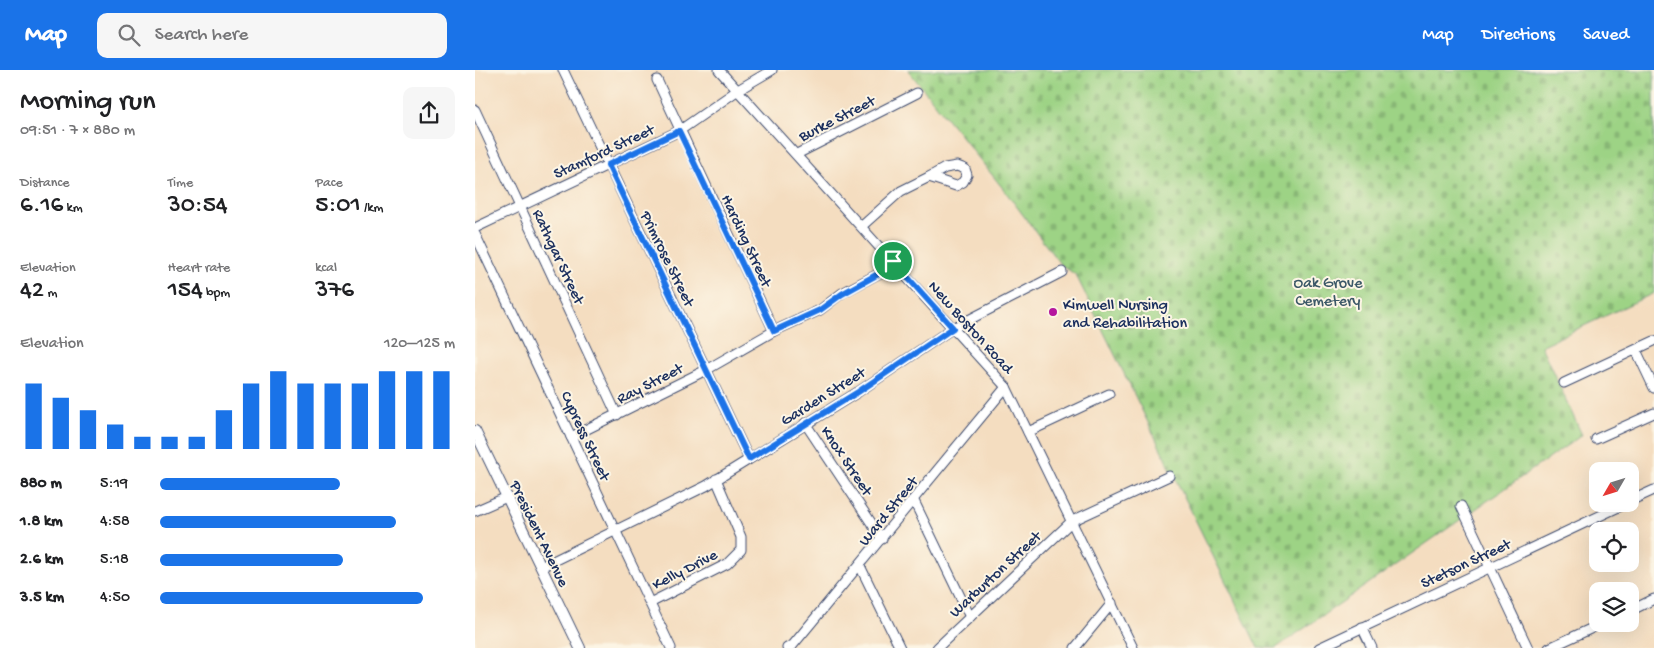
<!DOCTYPE html>
<html lang="en">
<head>
<meta charset="utf-8">
<style>
  body { margin:0; font-family:"Gochi Hand",sans-serif; background:#f6f6f6; color:#202124; height:100vh; display:flex; flex-direction:column; font-size:19px; white-space:nowrap }
  * { box-sizing:border-box; margin:0 }
  p { font-size:16px; color:#757577 }
  .icon { flex:none; width:28px; height:28px; fill:none; stroke:currentColor; stroke-width:2; stroke-linecap:round; stroke-linejoin:round }
  .map { position:relative; flex:1; overflow:hidden }
  .details { display:flex; flex-direction:column; background:#fff; width:475px }
  .details>* { flex:none }
  .needle { width:32px; rotate:231deg }
  .controls { position:absolute; left:1114px; top:392px; display:grid; gap:10px }
  .controls a { display:grid; place-items:center; width:50px; height:50px; border-radius:10px; background:#fff; box-shadow:0 5px 20px #0002; font-size:25px }
  .pin { position:absolute; display:grid; place-items:center; width:42px; height:42px; color:#fff; margin:-21px; border:2px solid #fff; border-radius:50%; box-shadow:0 1px 5px #0007 }
  .round { display:grid; place-items:center; flex:none; width:52px; height:52px; border-radius:10px; background:#f6f6f6 }
  .head { display:flex; align-items:center; justify-content:space-between; height:85px; padding:0 20px }
  h1 { font-size:28px; font-weight:600; line-height:38px }
  .stats { display:grid; grid-template-columns:repeat(3,1fr); gap:8px; height:85px; padding:5px 20px }
  .stats div { display:grid; align-content:center }
  .stats b { font-size:25px; font-weight:600 }
  .stats small { font-size:14px; font-weight:400 }
  .stats p { font-size:14px }
  .chart { height:140px; padding:10px 20px }
  .chart p { display:flex; justify-content:space-between }
  .chart svg { width:100%; height:90px; margin-top:5px; stroke:#1a73e8; stroke-width:6 }
  ul { padding:0 20px; list-style:none; font-size:16px }
  li { display:grid; grid-template-columns:80px 60px 1fr; align-items:center; height:38px }
  li i { height:12px; border-radius:6px; background:#1a73e8 }
  header { display:flex; align-items:center; gap:30px; box-sizing:border-box; height:70px; padding:0 25px; background:#1a73e8; color:#fff }
  header strong { font-size:24px }
  nav { display:flex; gap:28px; margin-inline-start:auto; font-size:18px }
  .search { width:350px; height:45px; background:#f6f6f6; display:flex; align-items:center; gap:12px; box-sizing:border-box; padding:0 18px; border-radius:10px; color:#757577; font-size:19px }
  main { display:flex; flex:1; min-height:0 }
  .map>svg:first-child { display:block }
  .cemetery { fill:url(#cemetery-stones); stroke:#5c8172 }
  .lines { fill:none; stroke-linecap:round; stroke-linejoin:round }
  .minor-casing { stroke:#3c496d; stroke-width:11 }
  .major-casing { stroke:#3c496d; stroke-width:12 }
  .minor { stroke:#fff; stroke-width:9 }
  .major { stroke:#fff; stroke-width:10 }
  .route-casing { stroke:#fff; stroke-width:10 }
  .route { stroke:#1a73e8; stroke-width:6 }
  .poi-dot { fill:#b5179e; stroke:#fcf5e5; stroke-width:2 }
  .labels { text-anchor:middle; stroke-width:4; stroke-linejoin:round; paint-order:stroke }
  .street-label { font-size:16px; fill:#1b2f5e; stroke:#fcf5e5 }
  .park-label { font-size:16px; fill:#3c5868; stroke:#fcf5e5 }
  .poi-label { font-size:16px; fill:#1b2f5e; stroke:#fcf5e5; text-anchor:start }
</style>
</head>
<body>
<header>
<strong>Map</strong>
<div class="search"><svg class="icon" aria-label="search" viewBox="0 0 24 24"><circle cx="10" cy="10" r="6"/><path d="M15 15l6 6"/></svg>Search here</div>
<nav><a>Map</a><a>Directions</a><a>Saved</a></nav>
</header>
<main>
<section class="details">
<div class="head"><div><h1>Morning run</h1><p>09:51 · 7 × 880 m</p></div><a class="round"><svg class="icon" aria-label="share" viewBox="0 0 24 24"><path d="M12 15V3M7 8l5-5 5 5M5 13v7h14v-7"/></svg></a></div>
<div class="stats">
<div><p>Distance</p><b>6.16<small> km</small></b></div>
<div><p>Time</p><b>30:54</b></div>
<div><p>Pace</p><b>5:01<small> /km</small></b></div>
</div>
<div class="stats">
<div><p>Elevation</p><b>42<small> m</small></b></div>
<div><p>Heart rate</p><b>154<small> bpm</small></b></div>
<div><p>kcal</p><b>376</b></div>
</div>
<div class="chart"><p><span>Elevation</span>120–125 m</p>
<svg viewBox="0 0 160 44" preserveAspectRatio="none"><path d="M5 44V12M15 44V19M25 44V25M35 44V32M45 44V38M55 44V38M65 44V38M75 44V25M85 44V12M95 44V6M105 44V12M115 44V12M125 44V12M135 44V6M145 44V6M155 44V6"/></svg>
</div>
<ul>
<li><b>880 m</b>5:19<i style="width:61%"></i></li>
<li><b>1.8 km</b>4:58<i style="width:80%"></i></li>
<li><b>2.6 km</b>5:18<i style="width:62%"></i></li>
<li><b>3.5 km</b>4:50<i style="width:89%"></i></li>
</ul>
</section>
<div class="map">
<svg width="1179" height="578" viewBox="0 0 1179 578">
  <defs>
    <pattern id="cemetery-stones" width="16" height="16" patternUnits="userSpaceOnUse" patternTransform="scale(1.25)"><rect width="16" height="16" fill="#9dd385"/><path d="M2 7V4a2 2 0 0 1 4 0v3zM10 15v-3a2 2 0 0 1 4 0v3z" fill="#87b575"/></pattern>
  </defs>
  <rect width="100%" height="100%" fill="#fcf5e5"/>
  <filter id="ink" filterUnits="userSpaceOnUse"><feTurbulence type="fractalNoise" baseFrequency=".02" numOctaves="2"/><feDisplacementMap in="SourceGraphic" scale="10" xChannelSelector="R" yChannelSelector="G"/><feConvolveMatrix kernelMatrix="1 2 1 2 8 2 1 2 1" color-interpolation-filters="sRGB"/></filter>
  <filter id="wash" filterUnits="userSpaceOnUse"><feTurbulence type="fractalNoise" baseFrequency=".0096" numOctaves="4" result="noise"/><feDisplacementMap in="SourceGraphic" scale="20" xChannelSelector="R" yChannelSelector="G"/><feGaussianBlur stdDeviation="1.12" result="paint"/><feColorMatrix in="noise" values="0 0 0 0 0 0 0 0 0 0 0 0 0 0 0 0 0 1.4 0 .05"/><feComposite in="paint" operator="in"/></filter>
  <g filter="url(#wash)">
    <rect width="100%" height="100%" fill="#f4ddc0"/>
    <!-- cemetery -->
    <path class="cemetery" d="M433 0H1179V223L1066 276 1107 365 801 578H783L601 205 585 194 530 121Z"/>
  </g>
  <g filter="url(#ink)">
    <g class="lines">
      <!-- minor casing -->
      <g class="minor-casing">
        <g id="minor">
          <path d="M88 0 274 389"/>
          <path d="M244 0 531 317 658 578"/>
          <path d="M182 10 299 261"/>
          <path d="M0 40 142 345"/>
          <path d="M322 84 442 23"/>
          <path d="M482 96 490 99 492 105 488 112 481 116 454 107 470 98Z"/>
          <path d="M387 156 426 121 454 107"/>
          <path d="M0 158 204 61 263 20 297 0"/>
          <path d="M0 164 196 578"/>
          <path d="M1161 280 1179 318"/>
          <path d="M1089 313 1179 271"/>
          <path d="M330 353 407 469"/>
          <path d="M553 362 634 324"/>
          <path d="M96 367 231 300 299 261 345 240 367 223 405 203 418 191"/>
          <path d="M1121 369 1179 343"/>
          <path d="M439 431 495 547"/>
          <path d="M1155 431 1179 420"/>
          <path d="M986 436 1053 578"/>
          <path d="M0 441 32 427"/>
          <path d="M385 496 425 578"/>
          <path d="M66 497 231 416 383 322 478 258 587 202"/>
          <path d="M175 533 252 494 266 480V467L241 409"/>
          <path d="M1155 541 1179 529"/>
          <path d="M887 557 897 578"/>
          <path d="M312 578 318 575 531 317"/>
          <path d="M462 578 597 451 694 406"/>
          <path d="M600 578 637 533"/>
          <path d="M844 578 1150 434"/>
          <path d="M1074 578 1126 554"/>
        </g>
      </g>
      <!-- major casing -->
      <g class="major-casing">
        <path id="major" d="M0 361 105 578"/>
      </g>
      <!-- minor -->
      <use href="#minor" class="minor"/>
      <!-- major -->
      <use href="#major" class="major"/>
    </g>
  </g>
  <g class="lines" filter="url(#ink)">
    <!-- route casing -->
    <g class="route-casing">
      <path id="route" d="M204 61 299 261 345 240 367 224 405 203 418 191 478 258 383 322 274 389 133 95Z"/>
    </g>
    <!-- route -->
    <use href="#route" class="route"/>
  </g>
  <!-- markers -->
  <circle class="poi-dot" cx="578" cy="242" r="5"/>
  <g class="labels">
    <!-- street labels -->
    <g class="street-label">
      <text transform="translate(361 47) rotate(-27)" y="6">Burke Street</text>
      <text transform="translate(128 80) rotate(-25)" y="6">Stamford Street</text>
      <text transform="translate(273 170) rotate(65)" y="6">Harding Street</text>
      <text transform="translate(85 186) rotate(65)" y="6">Rathgar Street</text>
      <text transform="translate(194 188) rotate(64)" y="6">Primrose Street</text>
      <text transform="translate(497 256) rotate(48)" y="6">New Boston Road</text>
      <text transform="translate(174 312) rotate(-27)" y="6">Ray Street</text>
      <text transform="translate(347 325) rotate(-32)" y="6">Garden Street</text>
      <text transform="translate(112 365) rotate(65)" y="6">Cypress Street</text>
      <text transform="translate(373 390) rotate(56)" y="6">Knox Street</text>
      <text transform="translate(412 440) rotate(-51)" y="6">Ward Street</text>
      <text transform="translate(66 463) rotate(64)" y="6">President Avenue</text>
      <text transform="translate(990 492) rotate(-25)" y="6">Stetson Street</text>
      <text transform="translate(209 498) rotate(-27)" y="6">Kelly Drive</text>
      <text transform="translate(519 503) rotate(-43)" y="6">Warburton Street</text>
    </g>
    <!-- park labels -->
    <g class="park-label">
      <text x="853" y="217">Oak Grove<tspan x="853" dy="18">Cemetery</tspan></text>
    </g>
    <!-- poi labels -->
    <g class="poi-label">
      <text x="588" y="239">Kimwell Nursing<tspan x="588" dy="18">and Rehabilitation</tspan></text>
    </g>
  </g>
</svg>
<div class="controls">
<a><svg class="needle" viewBox="-14 -14 28 28"><path d="M0-13l5 13h-10z" fill="#e53935"/><path d="M0 13l5-13h-10z" fill="#757577"/></svg></a>
<a><svg class="icon" aria-label="locate" viewBox="0 0 24 24"><circle cx="12" cy="12" r="6"/><path d="M12 2v4M12 18v4M2 12h4M18 12h4"/></svg></a>
<a><svg class="icon" aria-label="layers" viewBox="0 0 24 24"><path d="M12 4l9 5-9 5-9-5zM3 14l9 5 9-5"/></svg></a>
</div>
<div class="pin" style="left:418px;top:191px;background:#1e9e55"><svg class="icon" aria-label="arrive" viewBox="0 0 24 24"><path d="M6 21V4h12l-3 4 3 4H6"/></svg></div>
</div>
</main>
</body>
</html>
